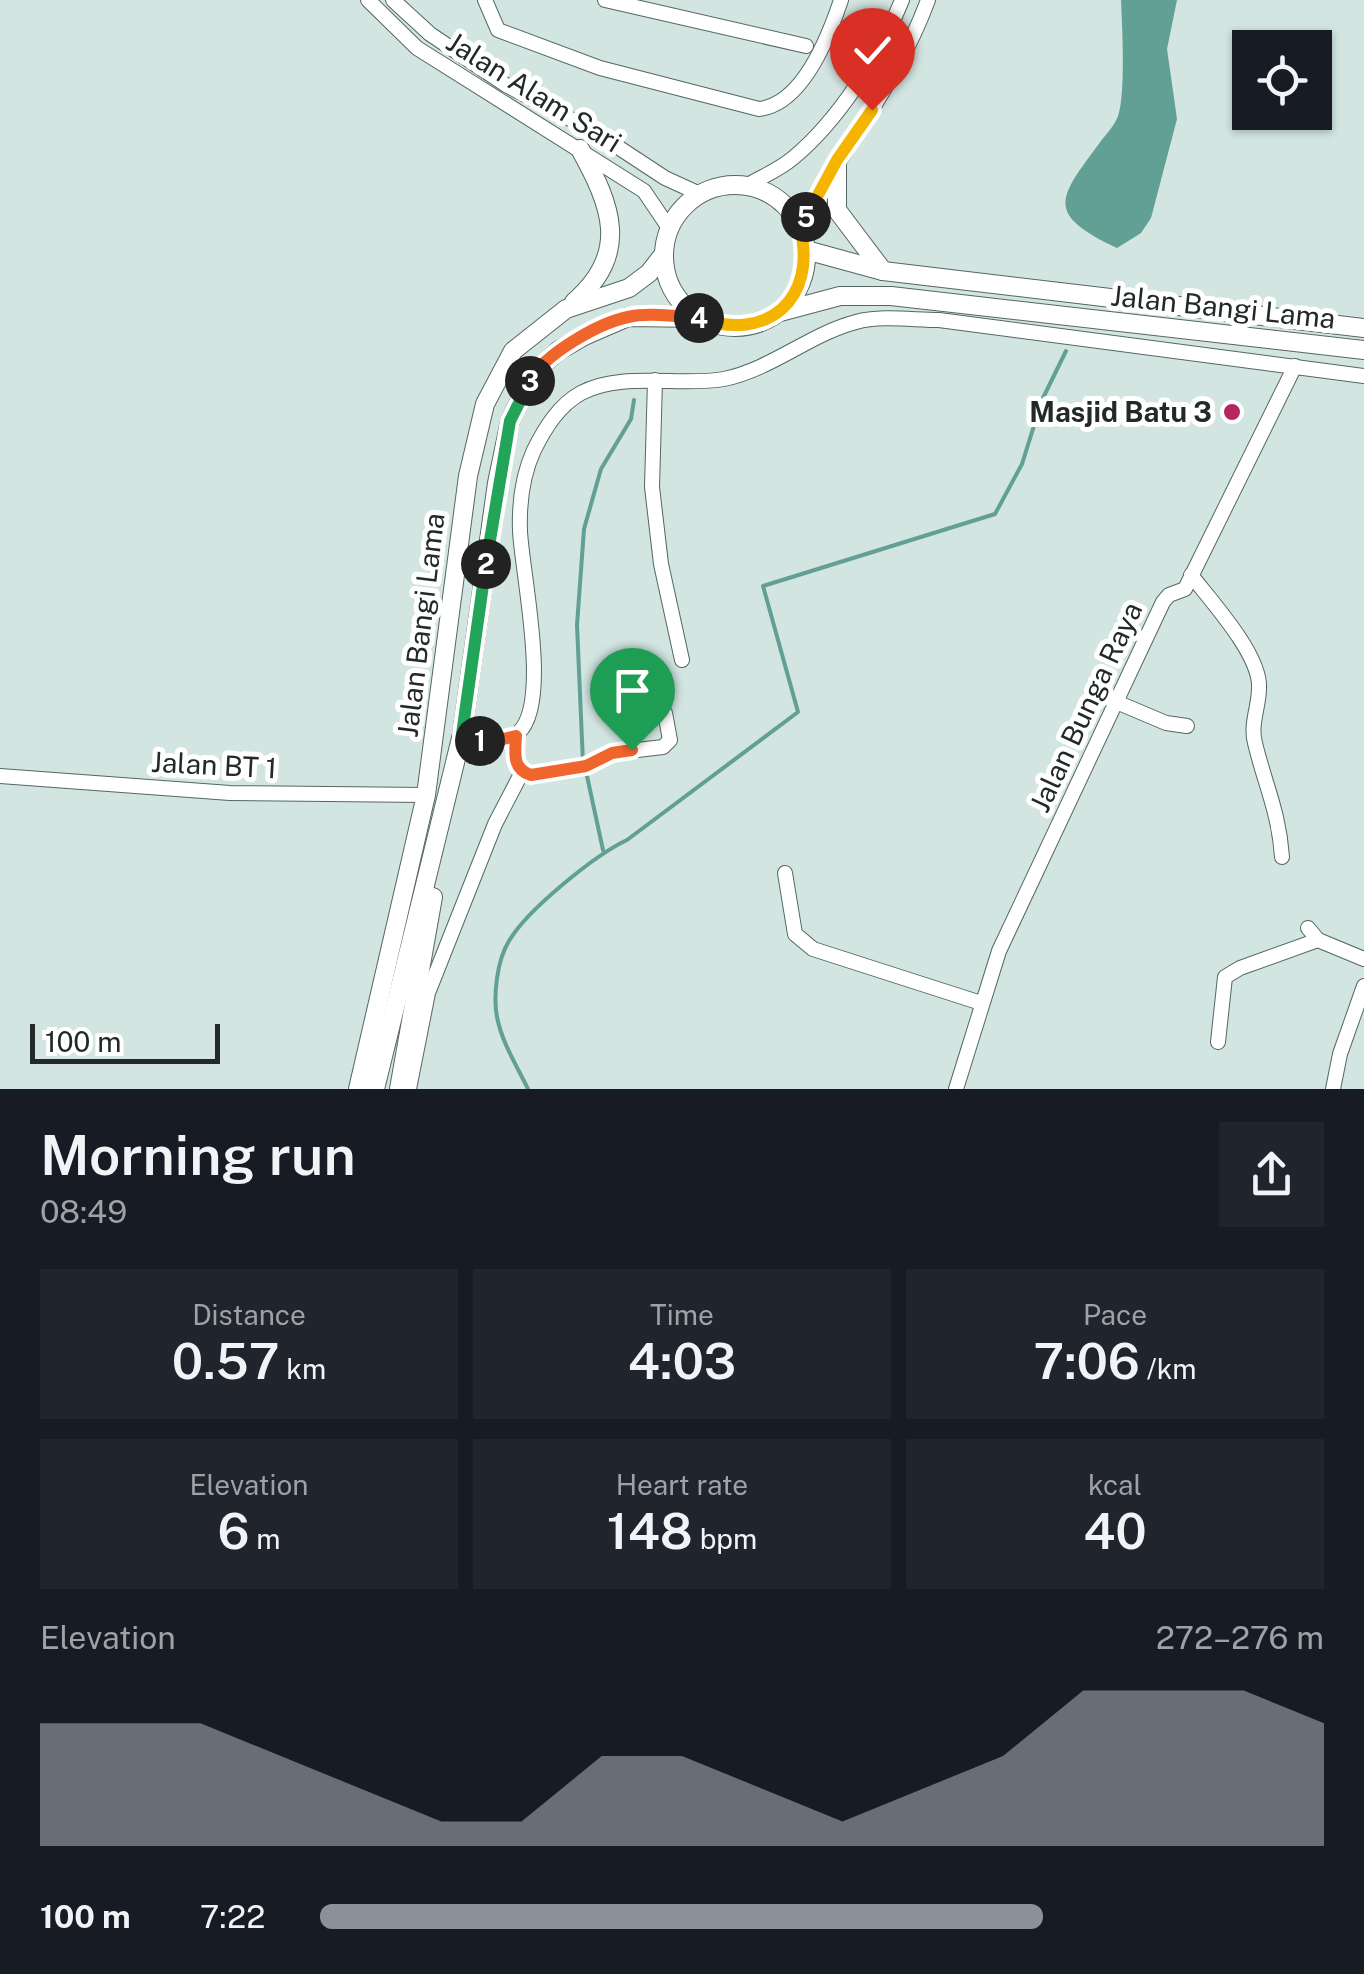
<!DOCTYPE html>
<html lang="en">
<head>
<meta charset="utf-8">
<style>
  body { margin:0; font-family:"Public Sans",sans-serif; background:#20242c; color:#f1f3f6; height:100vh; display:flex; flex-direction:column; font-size:38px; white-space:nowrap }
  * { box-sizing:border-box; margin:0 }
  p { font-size:32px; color:#9ea1a6 }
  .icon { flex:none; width:55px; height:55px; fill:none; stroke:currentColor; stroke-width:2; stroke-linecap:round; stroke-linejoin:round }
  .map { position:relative; height:1089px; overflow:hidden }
  .details { display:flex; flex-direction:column; background:#171b24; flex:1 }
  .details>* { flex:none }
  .controls { position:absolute; left:1232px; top:30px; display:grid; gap:20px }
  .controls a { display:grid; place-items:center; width:100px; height:100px; border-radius:0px; background:#171b24; box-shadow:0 2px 8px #0004; font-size:50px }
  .scale { position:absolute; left:30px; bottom:25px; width:190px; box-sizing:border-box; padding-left:10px; border:5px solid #222928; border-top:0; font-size:28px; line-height:35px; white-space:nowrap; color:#222928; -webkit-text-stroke:8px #fff; paint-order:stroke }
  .pin { position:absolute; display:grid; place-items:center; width:85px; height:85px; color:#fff; margin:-102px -42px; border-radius:50% 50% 50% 0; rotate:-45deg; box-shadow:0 0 10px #0007 }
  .pin .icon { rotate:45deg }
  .km { position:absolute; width:50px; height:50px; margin:-25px; border-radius:50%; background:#222; color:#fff; font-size:28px; line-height:50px; text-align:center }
  .round { display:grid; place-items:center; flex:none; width:105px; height:105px; border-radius:0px; background:#20242c }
  .headline { display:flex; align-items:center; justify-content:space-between; height:170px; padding:0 40px }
  h1 { font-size:55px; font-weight:600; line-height:75px }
  .metrics { display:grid; grid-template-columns:repeat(3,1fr); gap:15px; height:170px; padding:10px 40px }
  .metrics div { display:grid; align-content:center; border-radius:0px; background:#20242c; text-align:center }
  .metrics b { font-size:50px; font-weight:600 }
  .metrics small { font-size:28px; font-weight:400 }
  .metrics p { font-size:28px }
  .chart { height:280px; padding:20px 40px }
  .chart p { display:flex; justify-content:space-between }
  .chart svg { width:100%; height:180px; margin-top:10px; fill:#8c9099; opacity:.7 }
  ul { padding:0 40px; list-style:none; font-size:32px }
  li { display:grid; grid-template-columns:160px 120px 1fr; align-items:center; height:75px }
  li i { height:25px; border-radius:12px; background:#8c9099 }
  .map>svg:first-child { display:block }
  .water { fill:#629f95 }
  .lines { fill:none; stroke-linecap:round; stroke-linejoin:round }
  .stream { stroke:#629f95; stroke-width:4 }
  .minor-casing { stroke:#556663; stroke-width:16 }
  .major-casing { stroke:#556663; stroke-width:20 }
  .minor { stroke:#fff; stroke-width:14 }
  .major { stroke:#fff; stroke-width:18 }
  .split-1-casing { stroke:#fff; stroke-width:20 }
  .split-2-casing { stroke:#fff; stroke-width:20 }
  .split-3-casing { stroke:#fff; stroke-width:20 }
  .split-4-casing { stroke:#fff; stroke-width:20 }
  .split-5-casing { stroke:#fff; stroke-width:20 }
  .split-6-casing { stroke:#fff; stroke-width:20 }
  .split-1 { stroke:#f0652b; stroke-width:12 }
  .split-2 { stroke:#22a559; stroke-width:12 }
  .split-3 { stroke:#22a559; stroke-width:12 }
  .split-4 { stroke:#f0652b; stroke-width:12 }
  .split-5 { stroke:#f5b400; stroke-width:12 }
  .split-6 { stroke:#f5b400; stroke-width:12 }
  .poi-dot { fill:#b42760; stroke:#fff; stroke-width:4 }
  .labels { text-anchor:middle; stroke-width:10; stroke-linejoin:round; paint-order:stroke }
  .street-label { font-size:28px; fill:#222928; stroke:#fff }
  .poi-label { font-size:28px; font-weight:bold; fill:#222928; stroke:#fff; text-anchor:end }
</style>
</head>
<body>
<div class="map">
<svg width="1364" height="1089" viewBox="0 0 1364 1089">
  <rect width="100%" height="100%" fill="#d2e5e1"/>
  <!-- water -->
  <path class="water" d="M1121 0H1177L1167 49 1177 119 1151 218 1141 233 1117 248C1043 213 1059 198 1101 141 1107 133 1115 125 1118 116 1126 93 1122 26 1121 0Z"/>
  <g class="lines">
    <!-- stream -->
    <g class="stream">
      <path d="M583 763 577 625 584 529 601 469 631 419 634 400"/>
      <path d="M587 776 603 850"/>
      <path d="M528 1089C517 1066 502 1043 497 1017 493 996 497 960 509 941 527 910 595 855 627 840L798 712 763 586 995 514 1022 464 1042 400 1066 351"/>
    </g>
    <!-- minor casing -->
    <g class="minor-casing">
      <g id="minor">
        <path d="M368 0 417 48 644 191 669 228"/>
        <path d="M393 0 430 34 506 85 595 132 665 178 700 194"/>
        <path d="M485 0 498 30 600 68 759 109C803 104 829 36 841 0"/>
        <path d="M605 0 806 46"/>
        <path d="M746 186C761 177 779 170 793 158 838 121 881 54 902 0"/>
        <path d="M800 228C841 150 898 82 928 0"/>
        <path d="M655 380 652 487 661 564 682 660"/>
        <path d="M1191 575C1211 601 1261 655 1259 688 1259 707 1250 724 1255 743 1265 785 1279 812 1282 857"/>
        <path d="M1114 701 1166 723 1187 726"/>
        <path d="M462 734C481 741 502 748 519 732 551 702 522 574 520 531 519 503 522 476 534 450 545 428 559 405 581 393 621 371 681 387 724 379 772 369 810 334 856 322 881 315 913 320 939 320L1364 376"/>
        <path d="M516 736C515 753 512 768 531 775L586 766 612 753 663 747 670 740 665 713"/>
        <path d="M0 776 230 793 426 795"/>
        <path d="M785 873 795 934 813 949 981 1003"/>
        <path d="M1308 928 1318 940 1364 959"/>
        <path d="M1218 1042 1225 977 1240 968 1318 940"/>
        <path d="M409 1089 428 993 495 824 522 772"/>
        <path d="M956 1089 999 951 1163 602 1169 595 1185 589 1295 366"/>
        <path d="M1333 1089 1340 1054 1364 986"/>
      </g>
    </g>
    <!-- major casing -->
    <g class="major-casing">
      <g id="major">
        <path d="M837 160V210L883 271"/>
        <circle cx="735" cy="256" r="71"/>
        <path d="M806 250 883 271 1364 328"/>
        <path d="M574 302C631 253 611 205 580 149"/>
        <path d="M780 312 840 296H891L1364 350"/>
        <path d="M358 1089 426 795 468 476 485 404 513 351 566 309 629 288 649 273 663 255"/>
        <path d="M375 1089 462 734 497 483 510 421 534 372 558 351 584 336 628 317 701 318"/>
        <path d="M399 1089 433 897"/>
      </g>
    </g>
    <!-- minor -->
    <use href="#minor" class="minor"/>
    <!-- major -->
    <use href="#major" class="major"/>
  </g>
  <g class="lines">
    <!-- split-1 casing -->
    <g class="split-1-casing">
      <path id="split-1" d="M480 741 487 743 516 736C515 753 512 769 531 775L586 766 612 753 632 750"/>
    </g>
    <!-- split-2 casing -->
    <g class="split-2-casing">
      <path id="split-2" d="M480 741 462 734 486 564"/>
    </g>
    <!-- split-3 casing -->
    <g class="split-3-casing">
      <path id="split-3" d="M486 564 510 421 530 381"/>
    </g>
    <!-- split-4 casing -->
    <g class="split-4-casing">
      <path id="split-4" d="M530 381C544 354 599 323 628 317 650 312 677 317 699 318"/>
    </g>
    <!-- split-5 casing -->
    <g class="split-5-casing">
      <path id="split-5" d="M699 318C767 343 818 299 800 228L806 217"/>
    </g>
    <!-- split-6 casing -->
    <g class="split-6-casing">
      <path id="split-6" d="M806 217 837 160 872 110"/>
    </g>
    <!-- split-1 -->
    <use href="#split-1" class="split-1"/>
    <!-- split-2 -->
    <use href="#split-2" class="split-2"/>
    <!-- split-3 -->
    <use href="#split-3" class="split-3"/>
    <!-- split-4 -->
    <use href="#split-4" class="split-4"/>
    <!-- split-5 -->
    <use href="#split-5" class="split-5"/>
    <!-- split-6 -->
    <use href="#split-6" class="split-6"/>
  </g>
  <!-- markers -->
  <circle class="poi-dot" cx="1232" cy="412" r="10"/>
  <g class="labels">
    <!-- street labels -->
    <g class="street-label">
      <text transform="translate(534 92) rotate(32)" y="10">Jalan Alam Sari</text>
      <text transform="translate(1223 307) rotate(6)" y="10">Jalan Bangi Lama</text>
      <text transform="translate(421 625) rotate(-83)" y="10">Jalan Bangi Lama</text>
      <text transform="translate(1086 707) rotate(-65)" y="10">Jalan Bunga Raya</text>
      <text transform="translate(214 765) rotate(3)" y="10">Jalan BT 1</text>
    </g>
    <!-- poi labels -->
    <g class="poi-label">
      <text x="1212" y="422">Masjid Batu 3</text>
    </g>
  </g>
</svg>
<div class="controls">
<a><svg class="icon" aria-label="locate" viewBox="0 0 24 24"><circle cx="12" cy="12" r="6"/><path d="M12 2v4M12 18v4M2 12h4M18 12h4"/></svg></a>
</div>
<div class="scale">100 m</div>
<div class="pin" style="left:632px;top:750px;background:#1e9e55"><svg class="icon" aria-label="arrive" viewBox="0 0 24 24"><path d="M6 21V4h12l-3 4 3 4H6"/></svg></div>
<div class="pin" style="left:872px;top:110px;background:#d93025"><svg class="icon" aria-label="check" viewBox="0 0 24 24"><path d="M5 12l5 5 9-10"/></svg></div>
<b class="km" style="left:480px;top:741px">1</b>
<b class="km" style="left:486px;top:564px">2</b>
<b class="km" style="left:530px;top:381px">3</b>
<b class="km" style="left:699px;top:318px">4</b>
<b class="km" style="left:806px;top:217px">5</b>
</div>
<section class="details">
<div class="headline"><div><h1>Morning run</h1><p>08:49</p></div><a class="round"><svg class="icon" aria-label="share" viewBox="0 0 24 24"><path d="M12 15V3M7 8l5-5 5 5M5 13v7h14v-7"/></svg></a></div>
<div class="metrics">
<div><p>Distance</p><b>0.57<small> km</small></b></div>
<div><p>Time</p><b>4:03</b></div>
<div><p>Pace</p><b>7:06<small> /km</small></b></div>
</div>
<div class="metrics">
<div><p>Elevation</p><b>6<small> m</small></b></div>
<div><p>Heart rate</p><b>148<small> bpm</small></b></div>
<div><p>kcal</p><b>40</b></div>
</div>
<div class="chart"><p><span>Elevation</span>272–276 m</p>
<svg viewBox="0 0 160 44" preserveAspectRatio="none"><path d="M0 44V14L10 14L20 14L30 22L40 30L50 38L60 38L70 22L80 22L90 30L100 38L110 30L120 22L130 6L140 6L150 6L160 14V44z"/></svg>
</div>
<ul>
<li><b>100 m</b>7:22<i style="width:72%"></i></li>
</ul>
</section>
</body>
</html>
